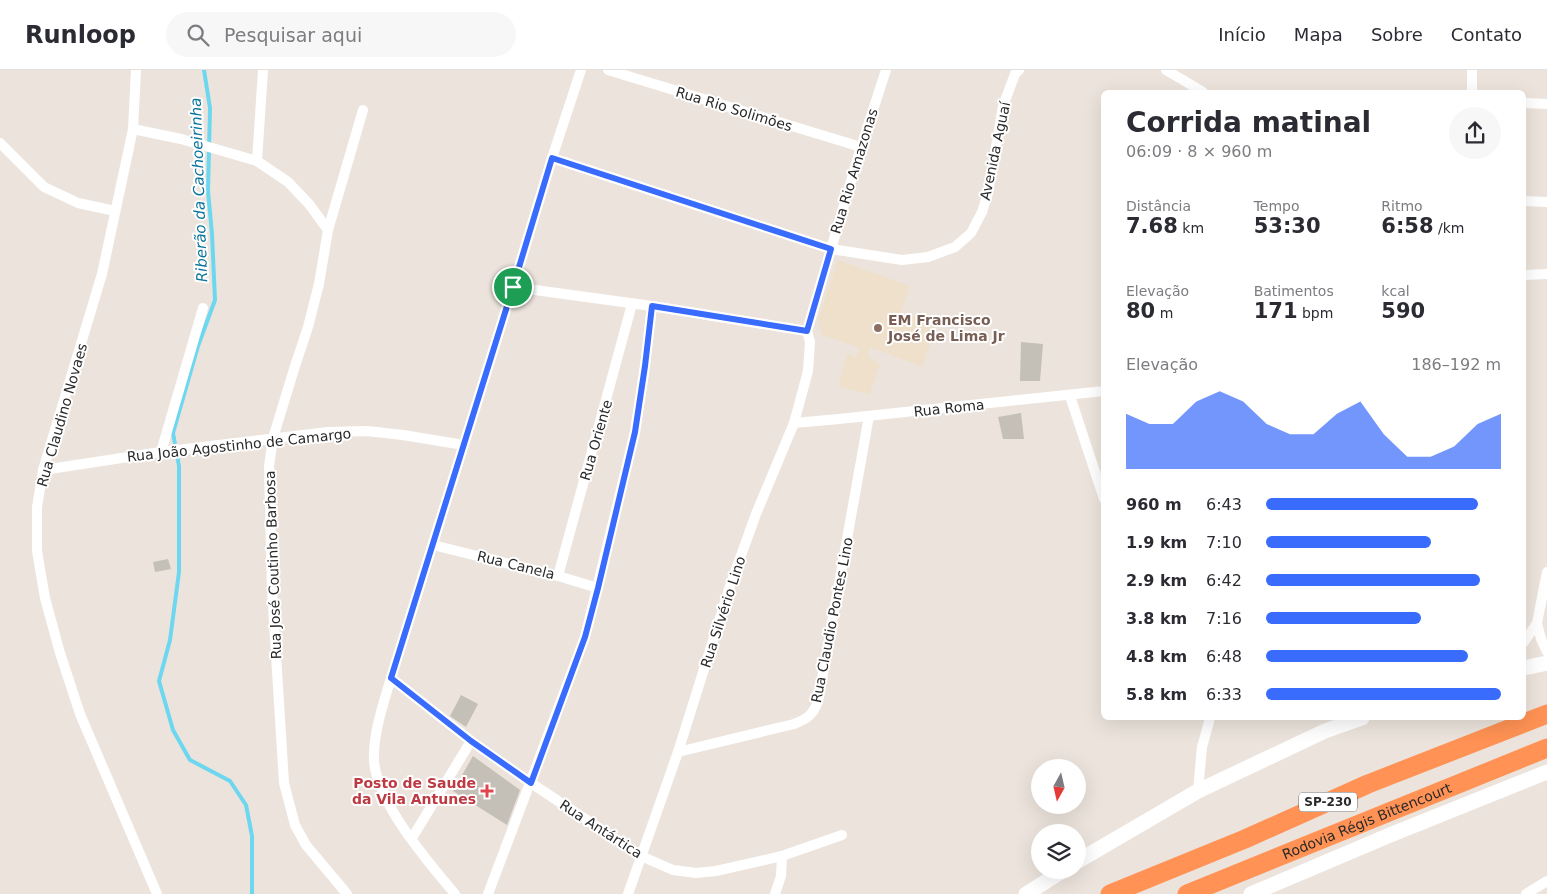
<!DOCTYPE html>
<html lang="pt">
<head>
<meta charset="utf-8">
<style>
  body { margin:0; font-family:"DejaVu Sans",sans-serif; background:#f7f7f7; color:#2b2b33; height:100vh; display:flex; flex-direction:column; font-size:19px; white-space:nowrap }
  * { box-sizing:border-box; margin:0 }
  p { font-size:16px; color:#7c7c81 }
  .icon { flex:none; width:28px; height:28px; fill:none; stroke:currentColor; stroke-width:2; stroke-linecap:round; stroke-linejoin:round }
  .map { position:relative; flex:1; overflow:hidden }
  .sheet { position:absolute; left:1101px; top:20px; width:425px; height:630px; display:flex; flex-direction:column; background:#fff; border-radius:8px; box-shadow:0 5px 20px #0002 }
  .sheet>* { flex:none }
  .needle { width:32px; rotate:188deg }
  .buttons { position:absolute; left:1031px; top:689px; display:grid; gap:10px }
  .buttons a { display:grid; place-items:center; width:55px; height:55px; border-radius:50%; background:#fff; box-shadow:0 5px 20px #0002; font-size:25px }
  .pin { position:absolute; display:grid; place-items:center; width:42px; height:42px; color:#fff; margin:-21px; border:2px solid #fff; border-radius:50%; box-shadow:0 1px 5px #0007 }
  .round { display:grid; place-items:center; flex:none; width:52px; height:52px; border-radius:26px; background:#f7f7f7 }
  .overview { display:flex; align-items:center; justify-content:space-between; height:85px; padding:0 25px }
  h1 { font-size:28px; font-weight:800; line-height:38px }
  .metrics { display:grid; grid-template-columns:repeat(3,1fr); gap:8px; height:85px; padding:5px 25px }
  .metrics div { display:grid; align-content:center }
  .metrics b { font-size:21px; font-weight:800 }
  .metrics small { font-size:14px; font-weight:400 }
  .metrics p { font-size:14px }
  .chart { height:140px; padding:10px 25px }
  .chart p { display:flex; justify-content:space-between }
  .chart svg { width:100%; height:90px; margin-top:5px; fill:#396bfd; opacity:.7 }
  ul { padding:0 25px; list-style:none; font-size:16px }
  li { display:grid; grid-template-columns:80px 60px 1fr; align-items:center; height:38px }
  li i { height:12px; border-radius:6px; background:#396bfd }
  header { display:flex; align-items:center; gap:30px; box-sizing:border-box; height:70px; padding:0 25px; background:#fff; border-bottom:1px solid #e1e1e2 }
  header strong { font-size:24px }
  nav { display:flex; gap:28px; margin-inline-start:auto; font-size:18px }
  .search { width:350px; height:45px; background:#f7f7f7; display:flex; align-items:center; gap:12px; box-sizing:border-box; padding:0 18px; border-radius:28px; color:#7c7c81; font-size:19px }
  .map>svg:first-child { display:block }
  .education { fill:#eee0cb }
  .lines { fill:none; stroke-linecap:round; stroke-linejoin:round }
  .stream { stroke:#6dd7f0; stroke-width:4 }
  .building { fill:#c4bfb7 }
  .street { stroke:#fff; stroke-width:10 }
  .secondary { stroke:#fff; stroke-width:15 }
  .highway { stroke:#ff9254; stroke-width:19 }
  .route-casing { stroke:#fff; stroke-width:10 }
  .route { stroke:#396bfd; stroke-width:6 }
  .education-dot { fill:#8d6e63; stroke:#fff; stroke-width:2 }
  .health-dot { fill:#e0444e; stroke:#fff; stroke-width:2 }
  .labels { text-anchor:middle; stroke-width:4; stroke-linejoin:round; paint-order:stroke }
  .shield { fill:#fff; stroke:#6a6a6a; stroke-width:1 }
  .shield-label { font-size:12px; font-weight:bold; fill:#2a2a2a }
  .street-label { font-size:14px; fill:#2a2a2a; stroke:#fff }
  .education-label { font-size:14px; font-weight:bold; fill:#785e54; stroke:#fff; text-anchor:start }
  .health-label { font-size:14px; font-weight:bold; fill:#be3a42; stroke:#fff; text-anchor:end }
  .water-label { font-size:15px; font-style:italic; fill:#0b759d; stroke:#fff }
</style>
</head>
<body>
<header>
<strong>Runloop</strong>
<div class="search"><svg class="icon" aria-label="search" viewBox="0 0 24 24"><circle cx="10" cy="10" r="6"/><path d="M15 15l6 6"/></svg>Pesquisar aqui</div>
<nav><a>Início</a><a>Mapa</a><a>Sobre</a><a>Contato</a></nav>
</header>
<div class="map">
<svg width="1547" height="824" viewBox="0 0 1547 824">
  <rect width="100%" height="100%" fill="#ece4dc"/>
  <!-- education -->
  <path class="education" d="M838 190 910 216 901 243 938 250 922 297 870 277 868 286 880 295 869 325 838 316 847 283 856 287 860 278 822 265 818 249Z"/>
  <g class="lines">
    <!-- stream -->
    <path class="stream" d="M204 0 210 38 208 121 212 164 215 230 198 276 173 363 179 396V502L170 570 159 611 173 660 190 690 230 711 246 735 252 766V824"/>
  </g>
  <!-- building -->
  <g class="building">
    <path d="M1021 272 1043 274 1040 311H1020Z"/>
    <path d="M1021 343 1024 369H1003L998 347Z"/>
    <path d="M168 489 171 499 155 502 153 492Z"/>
    <path d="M461 625 478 634 466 657 450 646Z"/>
    <path d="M473 686 520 720 507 755 453 721Z"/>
  </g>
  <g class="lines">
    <!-- street -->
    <g class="street">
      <path d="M136 0 133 59 102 204 43 400 37 437V481L45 528 60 583 80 644 157 824"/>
      <path d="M608 0 861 77"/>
      <path d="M1166 0 1203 22"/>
      <path d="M1472 22V0"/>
      <path d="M1524 33 1547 34"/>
      <path d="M133 59 181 69 257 91 288 112 309 134 328 160"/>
      <path d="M0 73 44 117 78 133 115 141"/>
      <path d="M552 88 831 179 902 190 928 187 955 177 971 163 982 142 988 123 1003 36 1015 4 1019 0"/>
      <path d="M257 91 263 0"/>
      <path d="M1524 131 1547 132"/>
      <path d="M1524 205 1547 204"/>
      <path d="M513 217 652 236 807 261"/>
      <path d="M1070 326 1104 429"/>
      <path d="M794 353 839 349 1104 321"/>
      <path d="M161 382 203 238"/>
      <path d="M43 400 161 382 328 362 367 361 403 365 464 375"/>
      <path d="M433 475 558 506 598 518"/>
      <path d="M1547 502 1537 553 1541 569 1547 582"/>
      <path d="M558 506 632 234"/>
      <path d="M1524 572 1537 553"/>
      <path d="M391 608 471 671 531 713 641 786 673 800 696 803 716 801 782 786 842 765"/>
      <path d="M678 682 794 654C807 649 813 645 818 631L869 346"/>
      <path d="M1198 721 1202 677 1210 648"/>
      <path d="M412 768 471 671"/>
      <path d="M347 824 306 775 295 755 284 713 272 521 269 396 273 368 295 296 308 257 319 214 328 160 363 40"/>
      <path d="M455 824C428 792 377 733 374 691 373 663 383 635 391 608L513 217 552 88 581 0"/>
      <path d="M488 824 585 567 635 362 645 296 652 236"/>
      <path d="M628 824 678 682 730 516 756 444 794 353 808 301 810 272 807 261 861 77 886 0"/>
      <path d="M775 824 781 806 782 786"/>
      <path d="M1526 824 1547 811"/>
    </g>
    <!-- secondary -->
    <g class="secondary">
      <path d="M1524 598 1547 593"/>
      <path d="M1078 791 1198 721 1325 661 1362 648"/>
      <path d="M1026 824 1064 800"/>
      <path d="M1251 824 1390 765 1547 702"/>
    </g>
    <!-- highway -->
    <g class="highway">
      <path d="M1110 824 1245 769 1368 714 1547 644"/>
      <path id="s1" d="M1187 824 1547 678"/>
    </g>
  </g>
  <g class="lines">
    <!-- route casing -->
    <g class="route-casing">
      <path id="route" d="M552 88 831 179 807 261 652 236 645 296 635 362 598 518 585 567 531 713 471 671 391 608 513 217Z"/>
    </g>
    <!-- route -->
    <use href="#route" class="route"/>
  </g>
  <!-- markers -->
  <circle class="education-dot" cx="878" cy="258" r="5"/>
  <path class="health-dot" d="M484.5 713.5h5v5h5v5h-5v5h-5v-5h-5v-5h5z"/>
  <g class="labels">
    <!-- shield labels -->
    <rect class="shield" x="1299" y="722.5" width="58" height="19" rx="4"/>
    <g class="shield-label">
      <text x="1328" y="736">SP-230</text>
    </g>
    <!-- street labels -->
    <g class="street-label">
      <text transform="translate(734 39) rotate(17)" y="5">Rua Rio Solimões</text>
      <text transform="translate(995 81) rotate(-78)" y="5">Avenida Aguaí</text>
      <text transform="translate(854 101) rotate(-73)" y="5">Rua Rio Amazonas</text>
      <text transform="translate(949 338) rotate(-6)" y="5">Rua Roma</text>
      <text transform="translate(62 345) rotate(-74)" y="5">Rua Claudino Novaes</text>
      <text transform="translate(596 370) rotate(-74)" y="5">Rua Oriente</text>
      <text transform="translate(239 375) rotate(-6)" y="5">Rua João Agostinho de Camargo</text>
      <text transform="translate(273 495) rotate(-92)" y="5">Rua José Coutinho Barbosa</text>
      <text transform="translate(516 495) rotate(14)" y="5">Rua Canela</text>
      <text transform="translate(723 542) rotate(-72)" y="5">Rua Silvério Lino</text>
      <text transform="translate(832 550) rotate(-79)" y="5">Rua Claudio Pontes Lino</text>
      <text dy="5" stroke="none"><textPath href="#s1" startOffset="194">Rodovia Régis Bittencourt</textPath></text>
      <text transform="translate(601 759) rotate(33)" y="5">Rua Antártica</text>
    </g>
    <!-- education labels -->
    <g class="education-label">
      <text x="888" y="255">EM Francisco<tspan x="888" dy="16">José de Lima Jr</tspan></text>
    </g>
    <!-- health labels -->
    <g class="health-label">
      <text x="476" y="718">Posto de Saude<tspan x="476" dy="16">da Vila Antunes</tspan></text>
    </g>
    <!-- water labels -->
    <g class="water-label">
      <text transform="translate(199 120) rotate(-92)" y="5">Riberão da Cachoeirinha</text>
    </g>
  </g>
</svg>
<div class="buttons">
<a><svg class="needle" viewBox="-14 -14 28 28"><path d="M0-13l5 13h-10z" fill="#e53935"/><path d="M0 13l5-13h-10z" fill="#7c7c81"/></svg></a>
<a><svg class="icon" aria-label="layers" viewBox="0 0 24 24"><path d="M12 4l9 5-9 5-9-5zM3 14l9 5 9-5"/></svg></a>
</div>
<div class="pin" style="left:513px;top:217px;background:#1e9e55"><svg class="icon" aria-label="arrive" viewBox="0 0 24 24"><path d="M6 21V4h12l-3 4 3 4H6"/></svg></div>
<section class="sheet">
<div class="overview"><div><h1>Corrida matinal</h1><p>06:09 · 8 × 960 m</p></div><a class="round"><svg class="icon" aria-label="share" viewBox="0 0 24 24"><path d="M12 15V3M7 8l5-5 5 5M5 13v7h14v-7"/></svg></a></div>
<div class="metrics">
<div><p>Distância</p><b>7.68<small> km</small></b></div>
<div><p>Tempo</p><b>53:30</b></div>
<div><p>Ritmo</p><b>6:58<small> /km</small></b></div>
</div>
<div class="metrics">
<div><p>Elevação</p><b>80<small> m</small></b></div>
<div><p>Batimentos</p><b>171<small> bpm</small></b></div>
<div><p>kcal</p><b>590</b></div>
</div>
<div class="chart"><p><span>Elevação</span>186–192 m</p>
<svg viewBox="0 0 160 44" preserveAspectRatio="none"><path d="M0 44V17L10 22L20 22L30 11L40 6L50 11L60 22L70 27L80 27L90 17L100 11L110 27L120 38L130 38L140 33L150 22L160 17V44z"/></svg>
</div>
<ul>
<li><b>960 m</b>6:43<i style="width:90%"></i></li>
<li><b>1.9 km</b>7:10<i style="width:70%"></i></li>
<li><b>2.9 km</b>6:42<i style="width:91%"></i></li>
<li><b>3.8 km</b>7:16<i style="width:66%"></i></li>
<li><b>4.8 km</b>6:48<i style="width:86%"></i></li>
<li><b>5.8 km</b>6:33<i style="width:100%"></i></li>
</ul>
</section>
</div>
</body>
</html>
